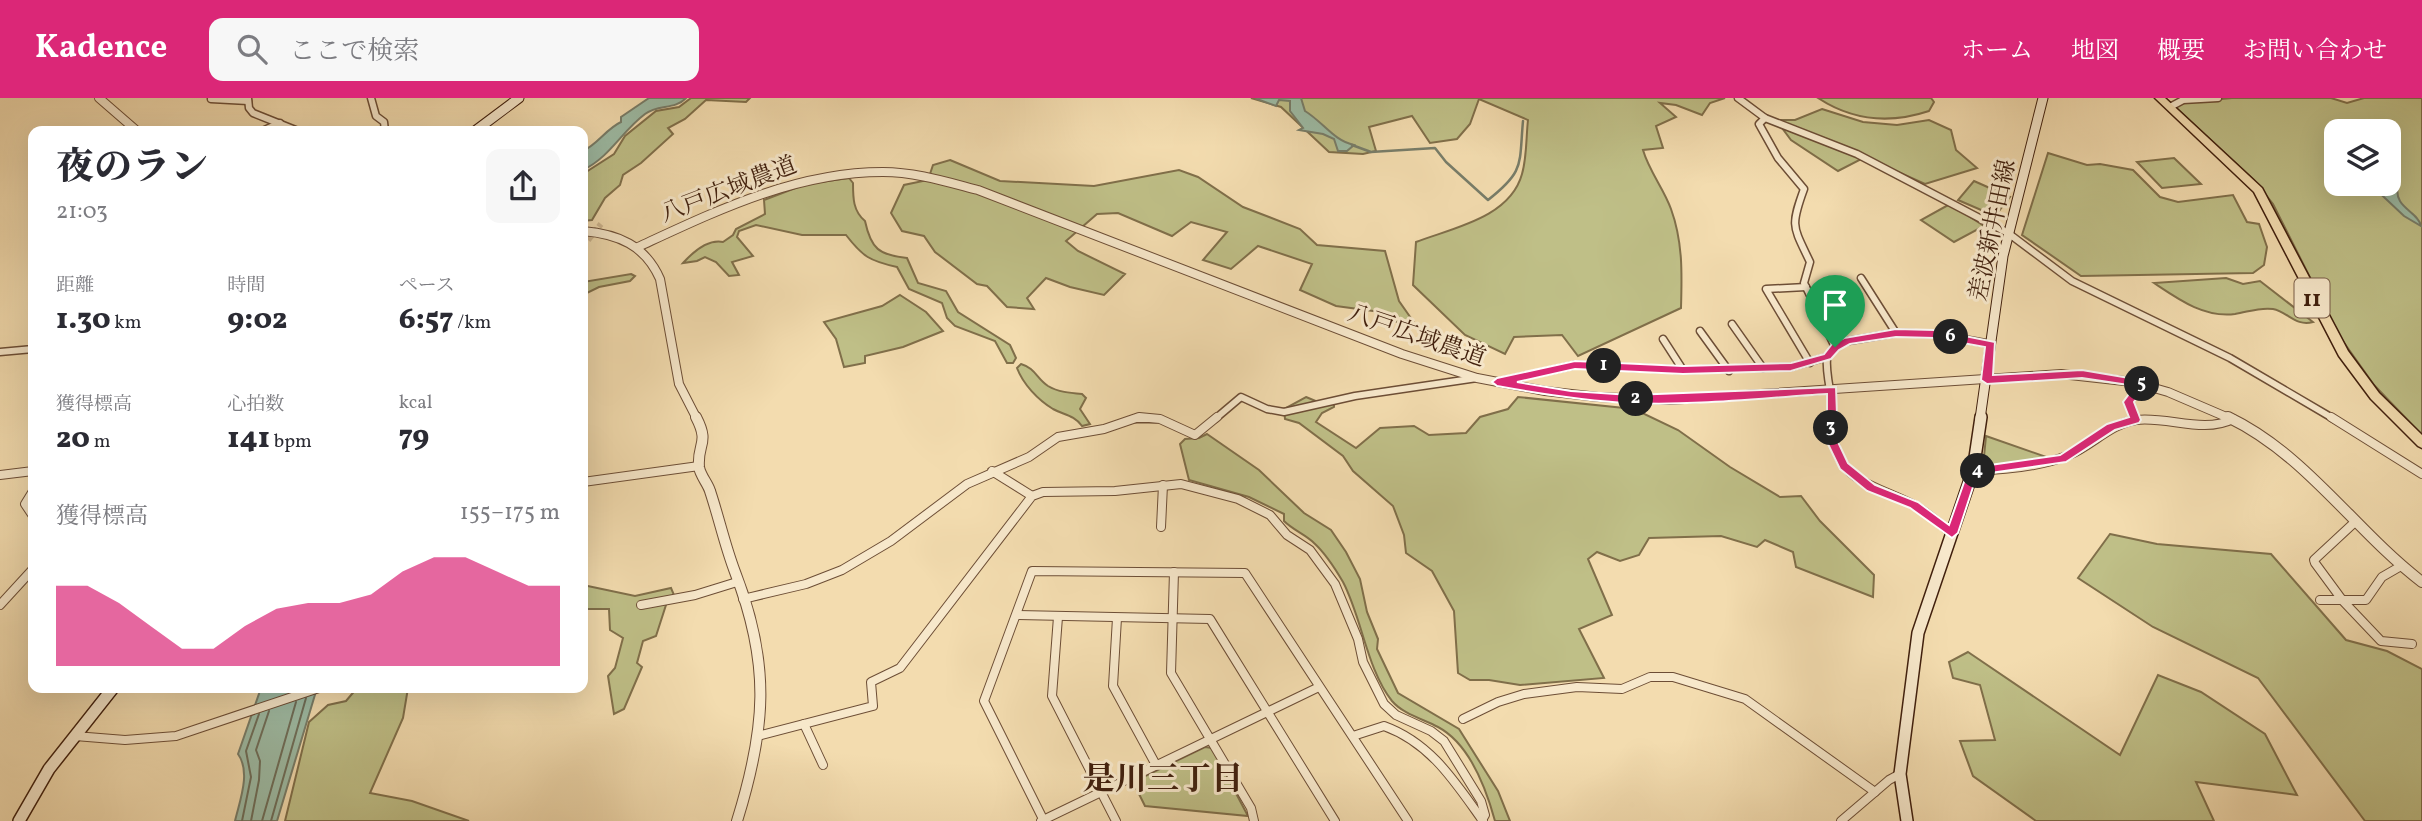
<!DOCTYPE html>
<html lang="ja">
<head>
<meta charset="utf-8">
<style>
  body { margin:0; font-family:Vollkorn,"Noto Serif JP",serif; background:#f7f7f7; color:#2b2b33; height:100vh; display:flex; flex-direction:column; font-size:26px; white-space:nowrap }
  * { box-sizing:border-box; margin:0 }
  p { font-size:23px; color:#7c7c81 }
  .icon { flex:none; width:38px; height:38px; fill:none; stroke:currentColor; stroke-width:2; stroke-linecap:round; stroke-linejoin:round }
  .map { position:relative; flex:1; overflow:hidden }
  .side { position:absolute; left:28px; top:28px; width:560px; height:567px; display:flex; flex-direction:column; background:#fff; border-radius:14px; box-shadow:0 7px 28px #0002 }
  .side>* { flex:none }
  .buttons { position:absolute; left:2324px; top:21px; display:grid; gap:14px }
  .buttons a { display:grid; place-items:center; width:77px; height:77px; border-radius:14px; background:#fff; box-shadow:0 7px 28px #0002; font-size:35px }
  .pin { position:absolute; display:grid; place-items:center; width:60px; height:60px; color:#fff; margin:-72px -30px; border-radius:50% 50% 50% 0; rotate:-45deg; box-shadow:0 0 7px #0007 }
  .pin .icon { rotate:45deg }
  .km { position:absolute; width:35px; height:35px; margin:-18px; border-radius:50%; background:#222; color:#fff; font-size:19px; line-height:35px; text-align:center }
  .round { display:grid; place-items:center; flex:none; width:74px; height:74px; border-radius:14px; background:#f7f7f7 }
  .overview { display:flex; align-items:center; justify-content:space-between; height:119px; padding:0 28px }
  h1 { font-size:38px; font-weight:800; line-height:52px }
  .figures { display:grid; grid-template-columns:repeat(3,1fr); gap:10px; height:119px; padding:7px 28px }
  .figures div { display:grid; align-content:center }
  .figures b { font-size:30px; font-weight:800 }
  .figures small { font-size:19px; font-weight:400 }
  .figures p { font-size:19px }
  .chart { height:196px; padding:14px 28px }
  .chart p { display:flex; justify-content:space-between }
  .chart svg { width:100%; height:126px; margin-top:7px; fill:#db2777; opacity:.7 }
  header { display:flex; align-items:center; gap:42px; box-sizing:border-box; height:98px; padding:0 35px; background:#db2777; color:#fff }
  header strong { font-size:33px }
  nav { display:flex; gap:38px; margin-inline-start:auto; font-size:24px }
  .search { width:490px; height:63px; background:#f7f7f7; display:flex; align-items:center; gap:18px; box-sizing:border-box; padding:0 24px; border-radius:14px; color:#7c7c81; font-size:26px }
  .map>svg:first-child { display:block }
  .green { fill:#bfbf87; stroke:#806f4a; stroke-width:2; fill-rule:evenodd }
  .water { fill:#9dbca6; stroke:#787d69; stroke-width:2 }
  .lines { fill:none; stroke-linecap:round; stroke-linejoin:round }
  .shore { stroke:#6e6e5a; stroke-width:2 }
  .stream { stroke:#787d69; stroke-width:2.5 }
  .minor-tunnel { stroke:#cfb68f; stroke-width:6; stroke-dasharray:6 2.5; stroke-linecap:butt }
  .minor-far1-casing { stroke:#6d4e36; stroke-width:9 }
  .minor-casing { stroke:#6d4e36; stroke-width:10 }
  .tertiary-far1-casing { stroke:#6d4e36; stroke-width:10 }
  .tertiary-casing { stroke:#6d4e36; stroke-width:12 }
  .secondary-far1-casing { stroke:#401f0d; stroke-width:11 }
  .secondary-casing { stroke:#401f0d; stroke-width:14 }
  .primary-casing { stroke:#401f0d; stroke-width:3 }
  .minor-far1 { stroke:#f7e8cb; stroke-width:6 }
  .minor { stroke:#f7e8cb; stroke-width:8 }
  .tertiary-far1 { stroke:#f7e8cb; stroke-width:8 }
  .tertiary { stroke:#f7e8cb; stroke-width:10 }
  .secondary-far1 { stroke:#f7e8cb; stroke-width:9 }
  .secondary { stroke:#f7e8cb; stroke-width:11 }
  .primary { fill:#f3dcaf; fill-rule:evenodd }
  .route { fill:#db2777; stroke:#fff; stroke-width:2; fill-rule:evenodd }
  .labels { text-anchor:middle; stroke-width:6; stroke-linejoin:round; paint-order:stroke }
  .shield { fill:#f7e8cb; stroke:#775b46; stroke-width:2 }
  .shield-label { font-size:23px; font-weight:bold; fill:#401f0d }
  .street-label { font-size:24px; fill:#401f0d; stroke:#f7e8cb }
  .near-neighbourhood-label { font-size:32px; font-weight:bold; fill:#401f0d; stroke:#f7e8cb }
</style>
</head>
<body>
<header>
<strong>Kadence</strong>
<div class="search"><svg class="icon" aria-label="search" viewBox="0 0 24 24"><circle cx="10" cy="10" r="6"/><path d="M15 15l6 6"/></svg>ここで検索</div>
<nav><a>ホーム</a><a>地図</a><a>概要</a><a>お問い合わせ</a></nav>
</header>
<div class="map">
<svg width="2422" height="723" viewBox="0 0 2422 723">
  <rect width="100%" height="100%" fill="#f3dcaf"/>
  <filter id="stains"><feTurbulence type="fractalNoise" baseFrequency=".00286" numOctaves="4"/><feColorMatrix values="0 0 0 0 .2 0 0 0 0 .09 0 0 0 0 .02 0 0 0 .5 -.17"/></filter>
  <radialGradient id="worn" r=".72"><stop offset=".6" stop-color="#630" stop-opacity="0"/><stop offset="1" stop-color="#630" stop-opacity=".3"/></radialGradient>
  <!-- green -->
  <g class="green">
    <path d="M691 0H750L746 4 706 2 685 21 668 30 673 36 641 65 623 77 620 87 605 100 592 122 583 123V76L614 56 625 38 656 13 679 9Z"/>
    <path d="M1251 0H1725L1710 5 1702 17 1676 7 1660 5 1676 19 1656 28 1663 50 1643 52C1649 73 1664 91 1671 111 1683 144 1682 176 1681 210L1578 258 1562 237 1514 239 1505 256 1465 237 1413 187 1416 144C1452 130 1510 120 1522 76 1527 59 1526 39 1528 22L1479 1 1470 26 1457 41 1430 45 1412 18 1369 29 1376 53 1363 56 1329 54 1281 9Z"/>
    <path d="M1818 0H1931L1934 4 1929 13C1890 26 1853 23 1818 0Z"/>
    <path d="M2232 0H2331L2347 5 2364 0H2422V337L2374 287 2340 239 2273 106 2254 82 2175 9 2187 4ZM2336 33H2389V86H2336Z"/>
    <path d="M1822 11 1863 24 1897 27 1929 22 1951 32 1956 52 1977 70 1925 86 1865 59 1838 73 1791 42 1776 22H1795Z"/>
    <path d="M2048 55 2087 67 2100 66 2133 72 2160 99 2178 104 2233 97 2247 124 2259 126 2267 149 2264 167 2253 175 2081 178 2022 137Z"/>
    <path d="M2174 60 2201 86 2162 90 2137 64Z"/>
    <path d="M950 62 1000 83 1094 88 1179 72 1198 79 1243 109 1300 131 1317 147 1385 153 1399 203 1413 223 1394 224 1388 215 1336 208 1300 192 1312 166 1258 148 1231 171 1203 162 1227 134 1191 124 1172 138 1118 115 1097 116 1066 143 1078 153 1125 176 1104 197 1070 189 1046 180 1027 200 1034 211 1007 209 987 188 977 186 935 154 924 138 902 133 891 115 904 87 928 82 933 67Z"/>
    <path d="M849 80 853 85C853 100 853 113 865 123 871 151 879 157 907 160L918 185 946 193 958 214 1010 247 1016 260 1013 265H1007L995 243 955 228 947 220 942 205 909 191 897 169C870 163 863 159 846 137H802L756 127 739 133 737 139 753 158 732 164 739 177 729 178 716 164 705 159 697 163 683 165C693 154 708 141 723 144L733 137 736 131 765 116 764 102 806 86Z"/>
    <path d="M1974 83 2010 99 1995 118 1958 102Z"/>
    <path d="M1950 106 1984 128 1954 144 1921 122Z"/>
    <path d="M631 176 635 178 630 183 599 189 583 197V184Z"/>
    <path d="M2226 180 2243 186 2260 183 2313 224C2296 229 2288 214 2273 211 2259 209 2248 214 2235 216 2204 220 2178 201 2154 185Z"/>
    <path d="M900 197 926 214 943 233 903 249 865 258V265L844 269 836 241 824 224 882 208Z"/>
    <path d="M1021 266C1035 270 1037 281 1048 288 1058 294 1070 295 1082 296L1086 300 1080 311 1090 326 1082 328C1074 317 1064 317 1053 311 1038 302 1023 286 1017 270Z"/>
    <path d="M1306 299 1318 304H1334V309L1322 315 1316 324 1356 350 1380 330 1414 328 1429 337 1466 335 1480 319 1508 311 1518 299 1634 311 1678 332 1730 369 1780 399 1801 398 1820 423 1874 477 1873 499 1796 469 1793 454 1765 442 1757 449 1721 438 1649 440 1639 457 1620 463 1597 454 1588 461 1612 517 1579 531 1604 580 1520 587 1489 582H1470L1458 575 1454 513 1432 473 1406 455 1404 437 1393 408 1353 373 1343 358 1299 325 1285 321 1284 311Z"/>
    <path d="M1207 336 1259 372 1304 415 1331 432 1346 454 1360 481 1367 514 1378 541 1377 551 1398 595 1459 631 1498 693 1510 723H1495C1486 690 1470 646 1438 629 1423 621 1403 616 1392 603 1367 572 1362 520 1343 484 1336 472 1325 455 1314 445 1306 437 1293 432 1284 423V416L1249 399 1189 382 1180 346 1185 341 1199 340Z"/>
    <path d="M1986 338 2049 360 1989 371 1983 369Z"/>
    <path d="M2110 436 2157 446 2271 456 2346 542 2387 553 2422 571V723H2365L2258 580 2153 529 2078 480Z"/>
    <path d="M583 487 635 498 671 490 674 497 666 507 656 538 643 543 637 565 642 569 624 611 614 616 608 578 615 570 623 540 610 532 609 511H583Z"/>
    <path d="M1968 554 2120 657 2158 577 2201 594 2265 636 2297 697 2196 684 2214 723H2036L1973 678 1960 643 1995 642 1980 587 1953 580 1949 564Z"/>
    <path d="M357 590H408L403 620 370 695 412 703 469 723H285L309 624 328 607 346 603Z"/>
    <path d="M1205 649 1212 650 1248 718 1145 708 1133 684Z"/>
  </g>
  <!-- water -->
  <g class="water">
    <path d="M649 0H686C675 12 658 6 645 16 622 33 610 59 583 72V53C598 46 606 31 621 24V19Z"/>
    <path d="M1260 0H1301L1305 13C1323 24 1334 43 1354 47L1347 53H1338L1334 41 1323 36 1299 32 1303 30 1290 13V3L1279 2 1276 8 1257 1Z"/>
    <path d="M2389 76 2398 88C2393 110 2418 113 2421 128L2404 118 2370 86H2389Z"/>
    <path d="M261 590H317L277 723H235C240 702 251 674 238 656Z"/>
  </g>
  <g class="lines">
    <!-- shore -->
    <g class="shore">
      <path d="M242 723 251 679 246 653 259 616"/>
      <path d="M251 723 259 682 260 663 256 652 269 613"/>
      <path d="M262 723 296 604"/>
      <path d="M271 723 306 600"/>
    </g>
    <!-- stream -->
    <path class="stream" d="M1352 47 1371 54 1435 50 1446 64 1488 102C1525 73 1519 67 1523 23"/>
    <!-- minor-tunnel -->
    <path class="minor-tunnel" d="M588 142 601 126"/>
    <!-- minor-far1 casing -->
    <g class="minor-far1-casing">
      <g id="minor-far1">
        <path d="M248 0 249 10 253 15 298 33"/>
        <path d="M371 0 376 18 384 24 385 33"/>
        <path d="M1738 0 1765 20 1857 56 2008 135 2072 183 2230 260 2334 321"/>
        <path d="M211 1 248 3"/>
        <path d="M2170 9 2183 2 2218 0"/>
        <path d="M1765 20 1759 26 1778 60 1804 91C1790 129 1793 128 1810 164L1804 185 1835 249"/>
        <path d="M262 33 280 25"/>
        <path d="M1861 180 1896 235"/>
        <path d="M1806 189 1766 191 1810 265"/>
        <path d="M1732 226 1763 270"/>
        <path d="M1700 233 1729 273"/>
        <path d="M1663 241 1683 272"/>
        <path d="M0 254 33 251"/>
        <path d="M1827 259C1825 280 1834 300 1833 321"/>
        <path d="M1498 284 1575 267 1683 272 1791 269 1827 259 1835 249 1848 243 1896 235 1935 236 1991 246"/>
        <path d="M1134 321H1156"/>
        <path d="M1215 321 1241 299 1267 311 1284 314 1355 298 1477 280"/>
        <path d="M2135 321 2129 304 2143 285"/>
      </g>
    </g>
    <!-- minor casing -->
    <g class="minor-casing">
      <g id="minor">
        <path d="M1833 319C1830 382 1866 383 1912 406 1926 413 1939 426 1952 435"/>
        <path d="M2134 319 2135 322"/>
        <path d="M2331 319 2422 376"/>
        <path d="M992 373 1032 398"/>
        <path d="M1973 373C2003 372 2041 369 2069 357 2093 347 2110 326 2136 322 2168 318 2203 336 2233 321"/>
        <path d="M0 377 33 373"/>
        <path d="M583 384 699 368"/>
        <path d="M33 393 25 406 33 418"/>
        <path d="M2356 423 2314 462 2315 465 2343 503 2381 543 2412 546"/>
        <path d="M1161 429 1163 387"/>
        <path d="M1174 474 1171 575 1251 710 1254 723"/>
        <path d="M743 501 806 486 842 472 891 443 967 386 1029 359 1058 339 1104 331 1139 319 1160 321 1195 337 1217 319"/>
        <path d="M2320 502H2366L2382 479 2401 468"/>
        <path d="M0 507 33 471"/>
        <path d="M641 507 695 497 737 484"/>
        <path d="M1018 517 1210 521 1335 723"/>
        <path d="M1058 519 1052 598 1116 723"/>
        <path d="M1117 520 1113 588 1156 667"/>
        <path d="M1463 621 1498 604 1524 596 1577 589 1622 591 1650 579H1673L1745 601 1875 694"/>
        <path d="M804 626 823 667"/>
        <path d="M75 638 125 642 176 638 319 590"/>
        <path d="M758 638 873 608 871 584 900 570 1032 398 1043 394 1115 393 1181 386 1238 401 1270 417 1287 437 1310 452 1335 486 1358 541 1363 564 1384 606 1396 617 1431 633 1444 643 1481 703 1485 717 1482 722"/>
        <path d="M1353 638 1384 628C1431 645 1455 684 1483 723"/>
        <path d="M1041 723 1319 589"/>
        <path d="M1044 723 984 603 1032 473 1245 475 1408 723"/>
        <path d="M1841 723 1889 682 1900 676"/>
      </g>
    </g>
    <!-- tertiary-far1 casing -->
    <g class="tertiary-far1-casing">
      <g id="tertiary-far1">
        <path d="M99 0 137 33"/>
        <path d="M583 133C618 136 645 147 660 181L679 286 697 321"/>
        <path d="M638 149C716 113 795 74 883 74 915 74 947 84 978 92L1402 256 1477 280 1545 293 1598 299 1669 302 2061 276 2133 284 2168 294 2231 321"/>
      </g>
    </g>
    <!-- tertiary casing -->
    <g class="tertiary-casing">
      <g id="tertiary">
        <path d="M696 319C710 346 697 345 699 369 700 377 708 386 710 393 719 420 725 448 735 474 771 567 766 630 737 723"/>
        <path d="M2228 319C2307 357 2354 432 2422 484"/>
      </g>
    </g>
    <!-- secondary-far1 casing -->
    <g class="secondary-far1-casing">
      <g id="secondary-far1">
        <path d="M475 33 519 0"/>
        <path d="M1980 321 2003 158 2043 0"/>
      </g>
    </g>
    <!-- secondary casing -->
    <g class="secondary-casing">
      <g id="secondary">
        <path d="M19 723 49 671 113 590"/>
        <path d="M1907 723 1900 676 1918 535 1973 373 1981 319"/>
      </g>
    </g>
    <!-- primary casing -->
    <g class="primary-casing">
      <path id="primary" d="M2155 0H2165L2262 90 2348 253 2379 295 2422 337V350L2418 348 2371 301 2339 258 2254 94Z"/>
    </g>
    <!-- minor-far1 -->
    <use href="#minor-far1" class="minor-far1"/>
    <!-- minor -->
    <use href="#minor" class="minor"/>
    <!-- tertiary-far1 -->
    <use href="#tertiary-far1" class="tertiary-far1"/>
    <!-- tertiary -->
    <use href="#tertiary" class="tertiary"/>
    <!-- secondary-far1 -->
    <use href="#secondary-far1" class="secondary-far1"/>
    <!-- secondary -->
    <use href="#secondary" class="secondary"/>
    <!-- primary -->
    <use href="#primary" class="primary"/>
  </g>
  <!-- route -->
  <path class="route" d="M1896 231 1935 232 1995 244 1993 277 2082 272 2147 283 2148 285 2134 304 2141 322 2139 325 2115 332 2066 364 1977 377 1958 435 1952 440 1910 410 1867 393 1840 371 1827 344V296C1761 300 1695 308 1629 305 1585 303 1541 296 1497 288L1492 284 1497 280 1575 263 1683 268 1791 265 1824 256 1832 246 1844 240ZM1896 239 1935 240 1985 249 1981 282 1987 286 2082 280 2135 288 2123 304 2129 319 2107 326 2060 357 1969 370 1949 427 1918 404 1875 387 1848 365 1838 344 1836 289 1631 297 1571 293 1517 284 1575 271 1683 276 1791 273 1831 261 1839 252 1850 246Z"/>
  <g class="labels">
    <!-- shield labels -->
    <rect class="shield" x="2294.5" y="180.5" width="35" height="39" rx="5"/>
    <g class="shield-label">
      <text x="2312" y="208">11</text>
    </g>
    <!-- street labels -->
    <g class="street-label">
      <text transform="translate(728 91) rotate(-21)" y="8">八戸広域農道</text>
      <text transform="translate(1992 132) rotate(-78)" y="8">差波新井田線</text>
      <text transform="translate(1417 237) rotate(19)" y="8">八戸広域農道</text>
    </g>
    <!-- near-neighbourhood labels -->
    <g class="near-neighbourhood-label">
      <text x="1163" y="691">是川三丁目</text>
    </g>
  </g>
  <rect width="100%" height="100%" filter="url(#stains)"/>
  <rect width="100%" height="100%" fill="url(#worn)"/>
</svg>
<div class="buttons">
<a><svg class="icon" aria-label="layers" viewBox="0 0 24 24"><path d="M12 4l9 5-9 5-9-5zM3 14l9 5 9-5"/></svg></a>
</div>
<div class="pin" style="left:1835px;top:249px;background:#1e9e55"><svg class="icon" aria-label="arrive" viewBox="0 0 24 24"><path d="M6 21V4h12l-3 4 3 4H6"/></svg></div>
<b class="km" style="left:1604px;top:268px">1</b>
<b class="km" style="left:1636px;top:301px">2</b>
<b class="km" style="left:1831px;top:330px">3</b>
<b class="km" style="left:1978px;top:373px">4</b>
<b class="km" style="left:2142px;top:286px">5</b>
<b class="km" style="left:1951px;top:239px">6</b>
<section class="side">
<div class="overview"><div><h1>夜のラン</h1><p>21:03</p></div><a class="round"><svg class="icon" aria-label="share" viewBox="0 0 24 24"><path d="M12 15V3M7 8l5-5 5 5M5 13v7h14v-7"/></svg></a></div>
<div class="figures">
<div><p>距離</p><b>1.30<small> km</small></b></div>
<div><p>時間</p><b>9:02</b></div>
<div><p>ペース</p><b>6:57<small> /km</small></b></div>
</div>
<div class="figures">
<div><p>獲得標高</p><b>20<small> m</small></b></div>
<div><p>心拍数</p><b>141<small> bpm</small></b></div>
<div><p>kcal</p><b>79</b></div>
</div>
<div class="chart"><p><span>獲得標高</span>155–175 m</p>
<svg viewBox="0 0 160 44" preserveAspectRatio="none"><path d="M0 44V16L10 16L20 22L30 30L40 38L50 38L60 30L70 24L80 22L90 22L100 19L110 11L120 6L130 6L140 11L150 16L160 16V44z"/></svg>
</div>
</section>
</div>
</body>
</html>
